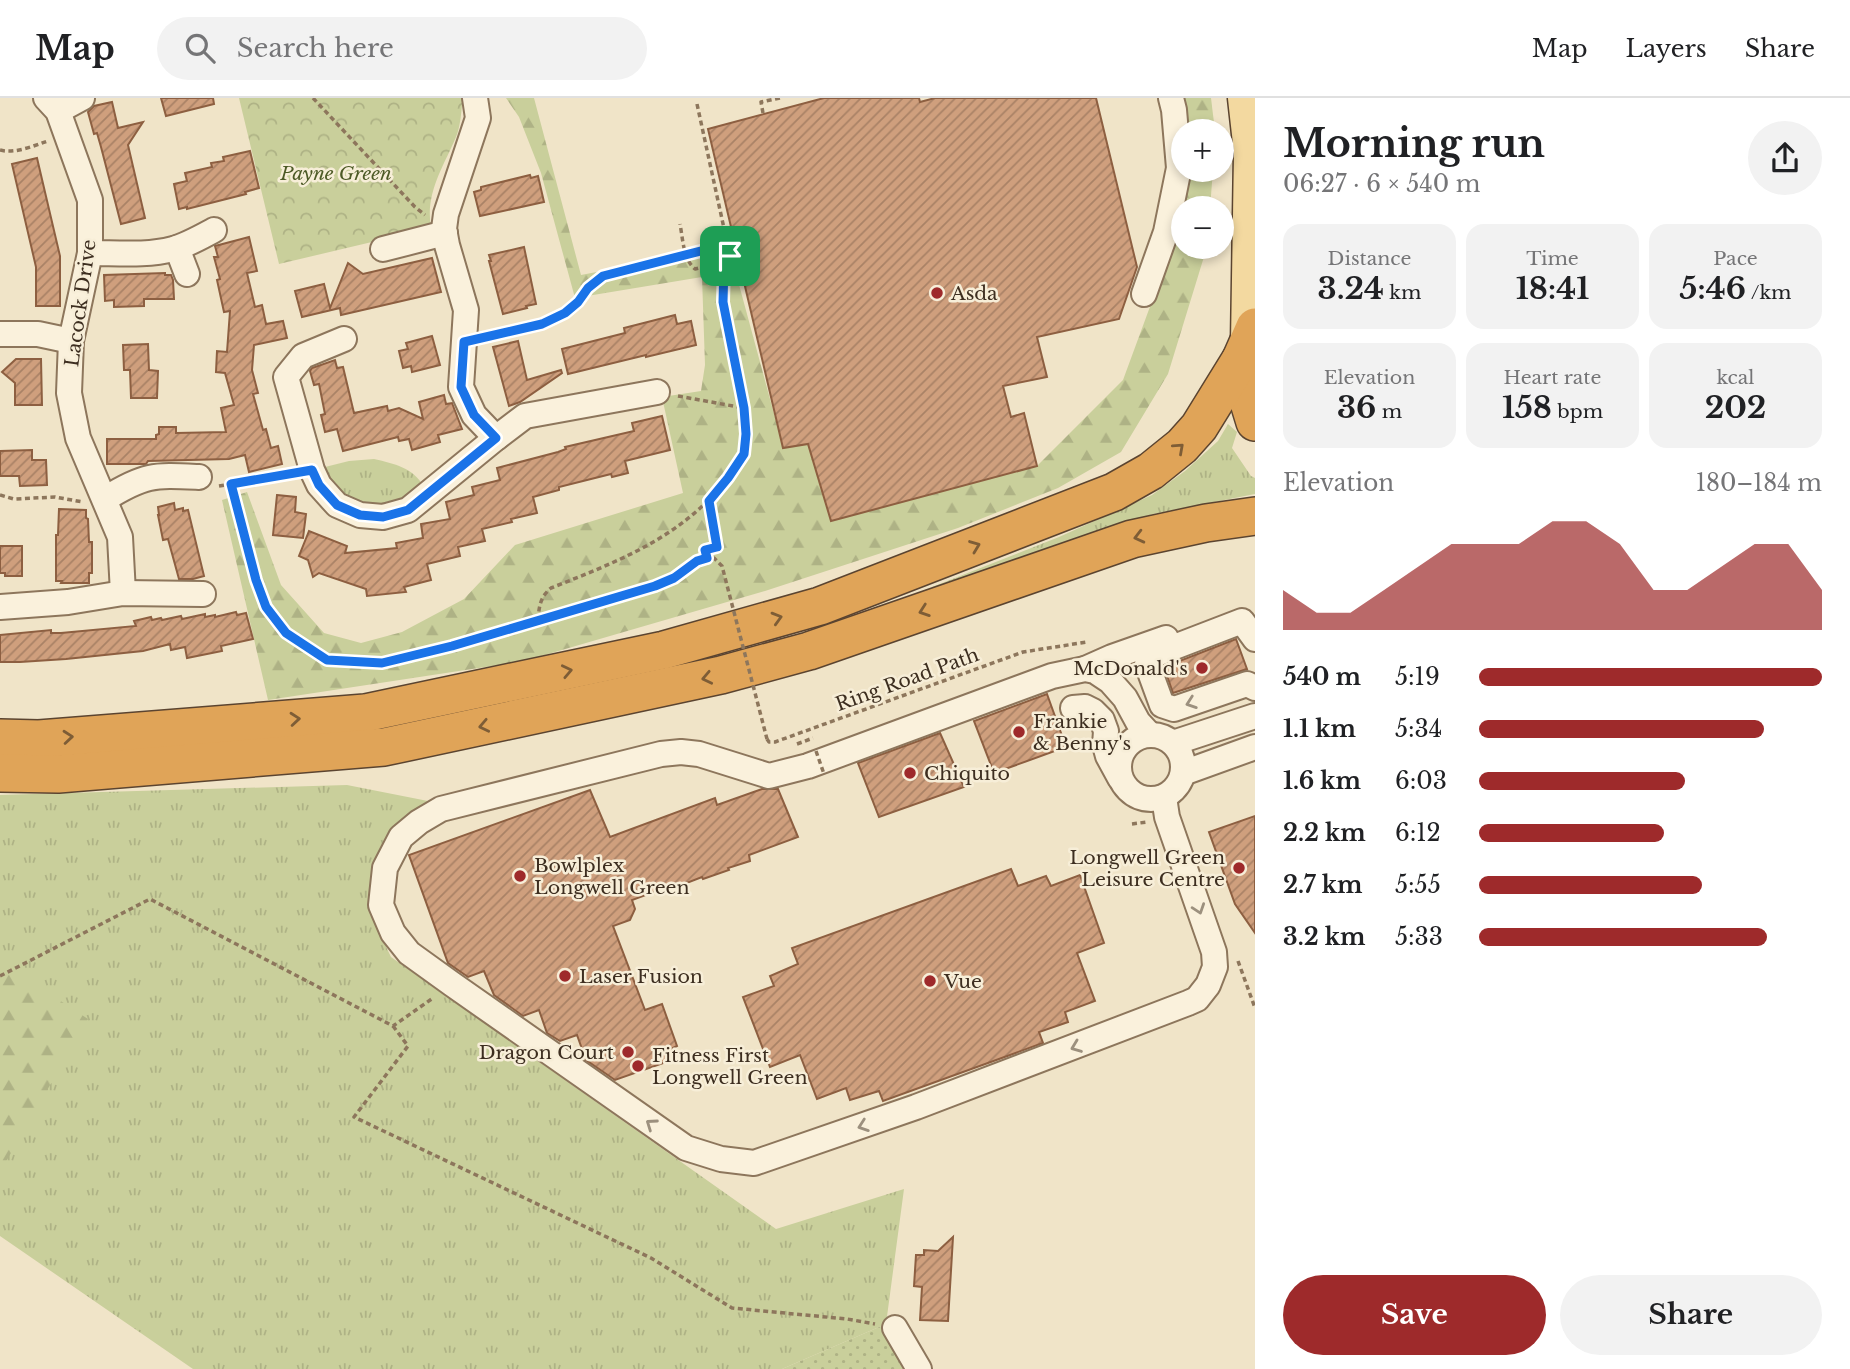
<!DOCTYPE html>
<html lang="en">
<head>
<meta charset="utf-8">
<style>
  body { margin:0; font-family:"Libre Baskerville",serif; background:#f2f2f2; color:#202124; height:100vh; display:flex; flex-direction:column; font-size:26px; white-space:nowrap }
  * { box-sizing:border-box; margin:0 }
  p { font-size:23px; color:#757577 }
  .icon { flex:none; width:38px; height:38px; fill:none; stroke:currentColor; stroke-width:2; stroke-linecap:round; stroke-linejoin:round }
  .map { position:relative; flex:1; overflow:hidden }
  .drawer { display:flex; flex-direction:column; background:#fff; width:595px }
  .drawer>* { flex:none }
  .buttons { position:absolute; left:1171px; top:21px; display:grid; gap:14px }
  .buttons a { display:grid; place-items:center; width:63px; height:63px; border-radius:50%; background:#fff; box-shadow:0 4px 10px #0003; font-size:35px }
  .pin { position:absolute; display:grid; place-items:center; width:60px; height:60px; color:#fff; margin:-30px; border-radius:14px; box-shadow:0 4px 10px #0006 }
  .round { display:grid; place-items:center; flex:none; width:74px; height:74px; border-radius:37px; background:#f2f2f2 }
  .head { display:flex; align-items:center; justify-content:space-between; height:119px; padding:0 28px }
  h1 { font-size:38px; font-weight:700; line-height:52px }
  .stats { display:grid; grid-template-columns:repeat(3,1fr); gap:10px; height:119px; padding:7px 28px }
  .stats div { display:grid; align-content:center; border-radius:18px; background:#f2f2f2; text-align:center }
  .stats b { font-size:30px; font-weight:700 }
  .stats small { font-size:19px; font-weight:400 }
  .stats p { font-size:19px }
  .chart { height:196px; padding:14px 28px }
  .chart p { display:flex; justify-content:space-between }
  .chart svg { width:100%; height:126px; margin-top:7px; fill:#9e2a2b; opacity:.7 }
  .button { display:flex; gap:14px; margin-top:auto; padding:14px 28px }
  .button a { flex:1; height:80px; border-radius:42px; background:#9e2a2b; color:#fff; font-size:28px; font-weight:700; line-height:80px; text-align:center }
  .button a+a { background:#f2f2f2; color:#202124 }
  ul { padding:0 28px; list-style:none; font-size:23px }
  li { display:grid; grid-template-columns:112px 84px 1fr; align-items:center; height:52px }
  li i { height:18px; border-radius:9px; background:#9e2a2b }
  header { display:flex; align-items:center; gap:42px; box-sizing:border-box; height:98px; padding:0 35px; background:#fff; border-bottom:2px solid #e0e0e0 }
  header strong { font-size:33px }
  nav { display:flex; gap:38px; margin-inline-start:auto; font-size:24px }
  .search { width:490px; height:63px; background:#f2f2f2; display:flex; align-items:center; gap:18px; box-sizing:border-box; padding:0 24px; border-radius:38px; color:#757577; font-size:26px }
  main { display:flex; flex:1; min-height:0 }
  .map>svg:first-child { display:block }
  .grass { fill:url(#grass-tufts) }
  .forest { fill:url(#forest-firs) }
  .park { fill:url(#park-crowns) }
  .garden { fill:url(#garden-dots) }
  .building { fill:url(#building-hatch); stroke:#8d5f41; stroke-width:2 }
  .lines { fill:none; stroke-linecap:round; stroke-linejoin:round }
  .minor-casing { stroke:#8d765c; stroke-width:28 }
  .major-casing { stroke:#5b4430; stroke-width:35 }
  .highway-casing { stroke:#5b4430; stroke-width:40 }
  .path { stroke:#8d765c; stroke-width:3.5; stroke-dasharray:5 3.5; stroke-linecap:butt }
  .minor { stroke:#faf1dc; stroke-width:24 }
  .major { stroke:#f3d9a0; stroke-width:32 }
  .highway { stroke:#e0a458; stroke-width:37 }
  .path-bridge { stroke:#8d765c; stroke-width:3.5; stroke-dasharray:5 3.5; stroke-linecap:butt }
  .oneway { stroke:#7e5d36 }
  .oneway2 { stroke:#9c907e }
  .route-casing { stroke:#fff; stroke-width:14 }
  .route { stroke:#1a73e8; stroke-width:9 }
  .poi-dot { fill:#9e2a2b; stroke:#f7eed8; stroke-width:2.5 }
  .labels { text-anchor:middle; stroke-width:5; stroke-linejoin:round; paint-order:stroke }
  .park-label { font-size:19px; font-style:italic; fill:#4d5a26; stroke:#f7eed8 }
  .poi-label { font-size:19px; fill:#3d2e20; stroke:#f7eed8; text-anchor:start }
  .street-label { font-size:19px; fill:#3d2e20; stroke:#f7eed8 }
</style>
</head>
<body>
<header>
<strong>Map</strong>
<div class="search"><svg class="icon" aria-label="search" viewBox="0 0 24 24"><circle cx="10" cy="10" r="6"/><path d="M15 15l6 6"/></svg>Search here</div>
<nav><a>Map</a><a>Layers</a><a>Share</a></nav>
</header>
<main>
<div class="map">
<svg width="1255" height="1271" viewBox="0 0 1255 1271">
  <defs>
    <pattern id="grass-tufts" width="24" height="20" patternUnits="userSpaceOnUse" patternTransform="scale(1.75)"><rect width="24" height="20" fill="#c9cf9b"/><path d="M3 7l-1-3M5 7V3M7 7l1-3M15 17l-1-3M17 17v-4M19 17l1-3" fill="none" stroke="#aeb285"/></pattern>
    <pattern id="forest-firs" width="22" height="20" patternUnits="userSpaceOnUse" patternTransform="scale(1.75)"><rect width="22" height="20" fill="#c9cf9b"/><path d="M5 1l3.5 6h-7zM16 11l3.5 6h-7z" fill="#aeb285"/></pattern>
    <pattern id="park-crowns" width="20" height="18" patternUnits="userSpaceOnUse" patternTransform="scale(1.75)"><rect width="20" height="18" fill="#c9cf9b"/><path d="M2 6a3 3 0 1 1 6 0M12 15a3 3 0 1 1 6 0" fill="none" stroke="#aeb285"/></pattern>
    <pattern id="garden-dots" width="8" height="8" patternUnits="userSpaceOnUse" patternTransform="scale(1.75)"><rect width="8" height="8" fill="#c9cf9b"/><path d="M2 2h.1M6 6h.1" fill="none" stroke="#aeb285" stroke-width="1.8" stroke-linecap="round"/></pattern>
    <pattern id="building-hatch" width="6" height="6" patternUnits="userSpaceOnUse" patternTransform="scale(1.75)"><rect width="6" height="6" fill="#cf9f7d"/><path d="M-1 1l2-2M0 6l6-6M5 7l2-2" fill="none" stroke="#a98266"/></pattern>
  </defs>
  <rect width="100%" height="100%" fill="#f0e4c8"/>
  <!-- grass -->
  <g class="grass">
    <path d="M1228 326 1237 334 1232 350 1251 378 1255 380V396L1153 416 1008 465 933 492 932 489 1059 439 1152 397 1185 373 1218 343Z"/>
    <path d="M374 361C392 365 414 370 423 388L398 405 366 409 338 396 321 370 349 363Z"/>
    <path d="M347 687 433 704 388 736 373 784 374 824 391 859 776 1131 904 1091 886 1226 782 1271H193L0 1138V697Z"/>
  </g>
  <!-- forest -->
  <g class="forest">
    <path d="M506 0H534L581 177 685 157 728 146 783 349 808 346 832 423 1037 368 1123 282 1169 157 1185 72H1213L1210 110H1183V149H1207L1168 276 1121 354 1058 390 958 430 765 493 524 563 268 602 222 402 247 394 281 487 324 535 361 545 402 534 464 501 515 447 683 395 662 299 701 293 705 267 702 179 575 200 541 75 519 19Z"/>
    <path d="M1180 0H1211L1215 33H1185Z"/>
    <path d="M0 863 88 921 0 1074Z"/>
  </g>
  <!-- park -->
  <path class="park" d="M239 0H463C461 13 461 27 456 39 443 70 425 95 431 130L279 166Z"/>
  <!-- garden -->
  <path class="garden" d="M886 1226 923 1271H782Z"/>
  <!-- building -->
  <g class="building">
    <path d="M161 0H213L214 6 166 18Z"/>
    <path d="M824 0H919L920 4 935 0H1096L1137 169 1119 221 1037 239 1047 279 1003 288 1011 319 1024 315 1037 368 831 423 808 346 783 350 708 31Z"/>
    <path d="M112 4 118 30 143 24 128 47 145 120 121 126 101 49 97 35 94 36 88 14 94 8Z"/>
    <path d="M250 53 259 90 245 94 246 96 187 111V109L179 111 174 86 187 83 185 75 212 69 211 65 224 63 223 59Z"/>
    <path d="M37 60 60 158V208H36V169L12 66Z"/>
    <path d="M530 77 531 80 538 78 544 104 480 118 474 94 481 92V89Z"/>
    <path d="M249 139 257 173 247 175 255 209 262 207 266 226 283 223 287 240 254 247 252 272 258 295 253 296 263 332 266 331 271 350 278 348 282 366 249 374 245 357 229 361 148 363 146 366H107V341H156V337L159 336V329H176V335L226 334 221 310 234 307 225 275 216 274 217 253 227 254 230 213 224 214 217 182 220 181 214 159H218L215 148Z"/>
    <path d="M524 149 536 206 526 208 527 210 503 216 489 163H491L489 157Z"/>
    <path d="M432 160 441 194 341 217 340 210 302 219 295 193 324 186 330 210 348 165 363 176Z"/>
    <path d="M165 175V177H171L173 182 174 201H144V208L114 209V202L105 203 104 177Z"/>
    <path d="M675 217 677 226 691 223 696 247 646 259V257L568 276 562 251 625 235 624 230Z"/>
    <path d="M432 238 440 267 412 274 411 268 403 270 399 253 408 251 406 245Z"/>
    <path d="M518 243 527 282 561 272 562 275 520 304 509 308 493 249Z"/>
    <path d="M148 246 149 272 158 273 157 300H131L130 272H124L123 247Z"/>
    <path d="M16 261H41L42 307H15V285L2 274Z"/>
    <path d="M335 262 337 270 343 269 354 315 387 308 388 313 399 310 423 321 419 304 444 297 446 306 452 305 462 331 438 337 440 344 412 352 409 341 399 343 398 339 343 353 337 331 325 334 321 317 325 316 319 286 314 287 310 273 312 270Z"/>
    <path d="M662 318 670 352 625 363 628 375 612 379 611 376 559 389V392L533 399 537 415 511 421 512 424 482 431 485 443 458 449 460 458 427 466 431 482 404 489 406 494 367 498 366 491 319 475 313 479 308 462 299 458 309 433 347 448 345 455 397 450 396 445 423 440 421 426 450 421 446 404 474 397 472 389 500 382 497 370 558 354 566 351 565 349 634 333 632 325Z"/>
    <path d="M32 352V362H46L47 387 20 388 19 378H0V353Z"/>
    <path d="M277 397 296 399 295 414 306 416 303 440 273 437Z"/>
    <path d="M174 405 175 412 183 410V413L188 412 204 478 193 481H179L168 441 163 442 158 417H159L158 409Z"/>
    <path d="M59 411 86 412V420L88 421 89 444H92V475H89V485H61L62 483H56V437H58Z"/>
    <path d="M0 448H22V478H5V475H0Z"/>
    <path d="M236 514 237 517 246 515 253 541 221 548 222 553 187 560 185 549 171 552 170 546 143 553 66 561 20 564H0V537L51 532V535H61L136 528 134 523 151 519 152 522 161 520 162 522 181 518 182 521 205 516V519L215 517V519Z"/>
    <path d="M1236 541 1247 571 1173 595 1164 569Z"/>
    <path d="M1047 596 1066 649 994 675 974 623Z"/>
    <path d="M940 635 964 689 879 719 858 665Z"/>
    <path d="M762 691H778L798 739 749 757 750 763 728 770 729 772 703 781 702 779 679 788 678 785 632 802 635 811 630 822 613 828 645 912 662 906 677 948 671 951 675 961 615 982 586 962 577 937 560 943 547 935 539 912 523 918 494 897 484 873 468 879 448 865 409 757 590 692 610 739 715 700 717 707Z"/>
    <path d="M1255 718V835L1235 806 1209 734Z"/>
    <path d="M1011 771 1018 788 1046 778 1051 788 1080 777 1104 845 1077 855 1095 903 1065 914 1068 924 1039 934 1043 945 883 1003 879 993 850 1002 846 990 817 1001 800 957 770 969 743 899 774 888 770 878 798 866 792 850Z"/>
    <path d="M953 1139 948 1223 920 1222 922 1189 914 1188 916 1157H924V1152L938 1153Z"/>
  </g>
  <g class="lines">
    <!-- minor casing -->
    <g class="minor-casing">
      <g id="minor">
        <path d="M46 0 58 13 90 102V155L71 243 69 295 78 340 120 439 123 495"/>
        <path d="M475 0 478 20 446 116 444 131 447 147 466 212 461 289 474 317 496 340 525 318 657 294"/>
        <path d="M58 13 82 0"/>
        <path d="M177 150 187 176"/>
        <path d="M383 151 445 135"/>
        <path d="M90 155C117 155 147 158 173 151 187 147 201 139 214 132"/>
        <path d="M1144 196 1166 134 1179 70 1174 12 1171 0"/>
        <path d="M0 236H38L71 243"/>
        <path d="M344 241 303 258 286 279 312 372 319 387 337 407 360 417 383 419 408 412 496 340"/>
        <path d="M105 401C145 376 154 377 199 379"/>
        <path d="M0 509 68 504 123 495 203 496"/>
        <path d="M1255 541 1242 523 1151 558 1147 566 1162 607 1174 611 1247 586 1255 590"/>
        <path d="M1085 571 1112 559 1166 540"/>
        <path d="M1073 610 1085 609 1093 613 1102 622 1106 633 1105 647 1108 658 1120 680"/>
        <circle cx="1151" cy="669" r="32"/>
        <path d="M1150 637 1138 624 1125 600 1110 583 1095 573 1085 571 1052 578 808 668 769 678 699 656 681 654 661 656 441 711 419 724 401 739 385 770 381 807 393 835 409 855 452 886 686 1050 721 1061 754 1065 916 1009 1188 905 1197 901 1208 887 1215 869 1214 854 1167 719 1164 699"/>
        <path d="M1173 645 1255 618"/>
        <path d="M1183 675 1255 649"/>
        <path d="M895 1230 919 1271"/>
      </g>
    </g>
    <!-- major casing -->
    <g class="major-casing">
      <path id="major" d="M1244 0 1250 54 1247 244"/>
    </g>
    <!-- highway casing -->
    <g class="highway-casing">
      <g id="highway">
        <path d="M1241 261 1244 288 1255 324"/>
        <path d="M0 640 39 641 365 615 664 552 820 508 1114 394 1151 373 1182 348 1199 329 1241 261 1255 229"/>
        <path d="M0 675 58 676 384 649 721 577 809 553 1132 441 1206 425 1255 418"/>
      </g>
    </g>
    <!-- path -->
    <g class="path">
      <path d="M313 0 415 109 425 117"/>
      <path d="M697 6 730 158 724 167"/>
      <path d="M763 15 761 4 780 0"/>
      <path d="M0 52C15 56 33 48 48 43"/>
      <path d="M487 239 542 227 565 215 578 204 588 190 603 178 728 146"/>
      <path d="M678 298 744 310"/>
      <path d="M231 386 291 376"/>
      <path d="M219 388 231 386 256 482 266 509 286 535 327 562 382 565 452 548 655 488 674 480 697 463 704 460"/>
      <path d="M0 397 14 401 55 399 83 404"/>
      <path d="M707 460 705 452 717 449 709 403"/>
      <path d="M538 522C539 509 540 499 551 490 614 465 678 441 722 387 735 371 746 356 746 335 747 291 727 248 723 204 722 192 724 179 724 167L716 166 695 171C683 161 683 141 680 126"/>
      <path d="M767 641 769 644H775L1023 554 1087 544"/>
      <path d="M797 646 813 640"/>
      <path d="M1132 726 1147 724"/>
      <path d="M1238 863 1255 910"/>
      <path d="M0 878 150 801 393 928 433 900"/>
      <path d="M393 928 408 948 354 1019 651 1160 732 1210 847 1221 875 1226"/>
    </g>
    <!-- minor -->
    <use href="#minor" class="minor"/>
    <!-- major -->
    <use href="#major" class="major"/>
    <!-- highway -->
    <use href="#highway" class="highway"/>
    <!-- path-bridge -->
    <g class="path-bridge">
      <path d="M704 460H714L722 468 767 641"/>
      <path d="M816 653 824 676"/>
    </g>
  </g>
  <!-- one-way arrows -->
  <defs><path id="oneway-chevron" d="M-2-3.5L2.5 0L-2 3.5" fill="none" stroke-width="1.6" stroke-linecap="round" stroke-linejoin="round" transform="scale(1.75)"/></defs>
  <g class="oneway">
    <use href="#oneway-chevron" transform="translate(1179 350) rotate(-42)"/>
    <use href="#oneway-chevron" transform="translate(1139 439) rotate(166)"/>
    <use href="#oneway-chevron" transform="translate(975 448) rotate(-21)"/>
    <use href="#oneway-chevron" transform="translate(924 513) rotate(161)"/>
    <use href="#oneway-chevron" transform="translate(777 520) rotate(-16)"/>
    <use href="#oneway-chevron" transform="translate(567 573) rotate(-12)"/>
    <use href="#oneway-chevron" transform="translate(707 580) rotate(168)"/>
    <use href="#oneway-chevron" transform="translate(295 621) rotate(-5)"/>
    <use href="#oneway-chevron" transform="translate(484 628) rotate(168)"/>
    <use href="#oneway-chevron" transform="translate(68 639) rotate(-5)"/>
  </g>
  <g class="oneway2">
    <use href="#oneway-chevron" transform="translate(1191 605) rotate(161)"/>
    <use href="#oneway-chevron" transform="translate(1199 811) rotate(71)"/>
    <use href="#oneway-chevron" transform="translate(1076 949) rotate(159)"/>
    <use href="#oneway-chevron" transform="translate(651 1026) rotate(-145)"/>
    <use href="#oneway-chevron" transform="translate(863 1028) rotate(161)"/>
  </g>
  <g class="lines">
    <!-- route casing -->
    <g class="route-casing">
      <path id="route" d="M728 146 730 158 724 167 723 204 744 310 746 336 744 356 728 380 709 403 717 449 705 452 707 460 697 463 674 480 655 488 452 548 382 565 327 562 286 535 266 509 256 482 231 386 312 372 319 387 337 407 360 417 383 419 408 412 496 340 474 317 461 289 464 244 542 226 565 215 578 204 588 190 603 178Z"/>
    </g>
    <!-- route -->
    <use href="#route" class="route"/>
  </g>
  <!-- markers -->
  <g class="poi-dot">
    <circle cx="937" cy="195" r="7"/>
    <circle cx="1202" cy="570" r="7"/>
    <circle cx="1019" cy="634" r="7"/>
    <circle cx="910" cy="675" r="7"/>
    <circle cx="1239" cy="770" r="7"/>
    <circle cx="520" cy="778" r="7"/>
    <circle cx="565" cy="878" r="7"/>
    <circle cx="930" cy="883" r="7"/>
    <circle cx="628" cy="954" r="7"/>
    <circle cx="638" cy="968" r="7"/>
  </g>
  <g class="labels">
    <!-- park labels -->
    <g class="park-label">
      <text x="336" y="82">Payne Green</text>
    </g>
    <!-- poi labels -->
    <g class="poi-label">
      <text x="951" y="202">Asda</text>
      <text x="1188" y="577" text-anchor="end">McDonald's</text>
      <text x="1033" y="630">Frankie<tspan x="1033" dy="22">&amp; Benny's</tspan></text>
      <text x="924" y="682">Chiquito</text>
      <text x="1225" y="766" text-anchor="end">Longwell Green<tspan x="1225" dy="22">Leisure Centre</tspan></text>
      <text x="534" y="774">Bowlplex<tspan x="534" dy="22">Longwell Green</tspan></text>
      <text x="579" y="885">Laser Fusion</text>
      <text x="944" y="890">Vue</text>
      <text x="614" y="961" text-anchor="end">Dragon Court</text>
      <text x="652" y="964">Fitness First<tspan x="652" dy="22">Longwell Green</tspan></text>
    </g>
    <!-- street labels -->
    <g class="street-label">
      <text transform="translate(80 205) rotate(-82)" y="7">Lacock Drive</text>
      <text transform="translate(907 581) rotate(-20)" y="7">Ring Road Path</text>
    </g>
  </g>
</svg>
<div class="buttons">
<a>+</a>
<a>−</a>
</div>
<div class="pin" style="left:730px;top:158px;background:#1e9e55"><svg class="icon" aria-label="arrive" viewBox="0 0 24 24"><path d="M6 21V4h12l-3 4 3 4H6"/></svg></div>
</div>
<section class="drawer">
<div class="head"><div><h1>Morning run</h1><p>06:27 · 6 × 540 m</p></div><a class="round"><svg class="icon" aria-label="share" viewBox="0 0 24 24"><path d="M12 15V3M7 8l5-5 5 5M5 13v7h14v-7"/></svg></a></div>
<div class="stats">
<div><p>Distance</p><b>3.24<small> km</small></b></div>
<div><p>Time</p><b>18:41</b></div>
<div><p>Pace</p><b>5:46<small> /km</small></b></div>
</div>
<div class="stats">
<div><p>Elevation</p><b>36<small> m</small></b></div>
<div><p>Heart rate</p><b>158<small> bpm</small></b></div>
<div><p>kcal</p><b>202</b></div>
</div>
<div class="chart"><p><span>Elevation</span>180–184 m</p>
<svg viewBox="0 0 160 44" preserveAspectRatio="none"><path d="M0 44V30L10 38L20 38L30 30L40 22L50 14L60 14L70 14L80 6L90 6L100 14L110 30L120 30L130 22L140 14L150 14L160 30V44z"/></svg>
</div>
<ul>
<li><b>540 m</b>5:19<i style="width:100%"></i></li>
<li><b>1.1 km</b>5:34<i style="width:83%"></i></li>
<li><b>1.6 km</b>6:03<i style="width:60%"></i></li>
<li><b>2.2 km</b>6:12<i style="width:54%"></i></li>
<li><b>2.7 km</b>5:55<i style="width:65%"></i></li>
<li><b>3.2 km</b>5:33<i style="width:84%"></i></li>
</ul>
<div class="button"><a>Save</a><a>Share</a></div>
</section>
</main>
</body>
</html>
